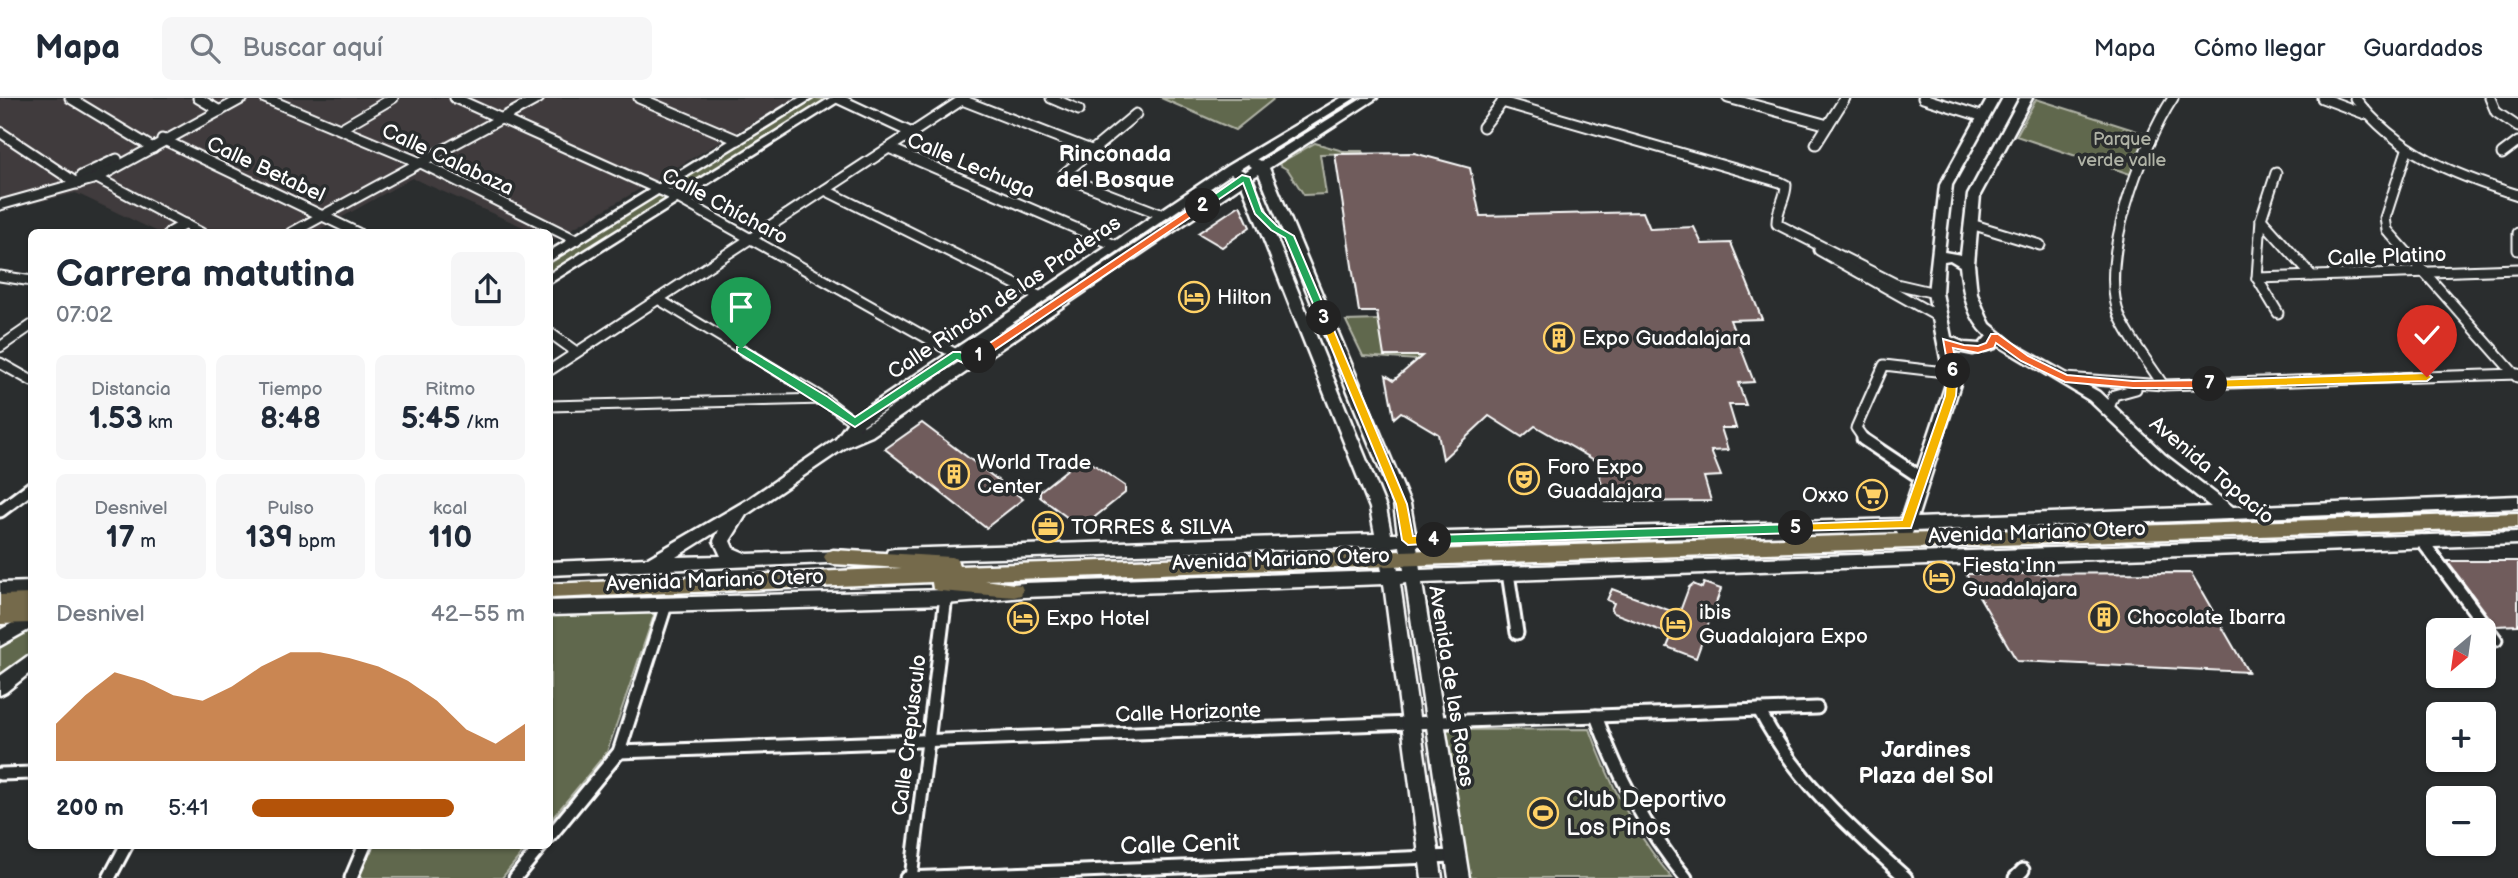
<!DOCTYPE html>
<html lang="es">
<head>
<meta charset="utf-8">
<style>
  body { margin:0; font-family:"Balsamiq Sans",sans-serif; background:#f6f6f7; color:#1f2937; height:100vh; display:flex; flex-direction:column; font-size:26px; white-space:nowrap }
  * { box-sizing:border-box; margin:0 }
  p { font-size:23px; color:#747a83 }
  .icon { flex:none; width:38px; height:38px; fill:none; stroke:currentColor; stroke-width:2; stroke-linecap:round; stroke-linejoin:round }
  .map { position:relative; flex:1; overflow:hidden }
  .details { position:absolute; left:28px; top:131px; width:525px; height:620px; display:flex; flex-direction:column; background:#fff; border-radius:10px; box-shadow:0 2px 5px #0004 }
  .details>* { flex:none }
  .needle { width:46px; rotate:209deg }
  .buttons { position:absolute; left:2426px; top:520px; display:grid; gap:14px }
  .buttons a { display:grid; place-items:center; width:70px; height:70px; border-radius:10px; background:#fff; box-shadow:0 2px 5px #0004; font-size:35px }
  .pin { position:absolute; display:grid; place-items:center; width:60px; height:60px; color:#fff; margin:-72px -30px; border-radius:50% 50% 50% 0; rotate:-45deg; box-shadow:0 0 7px #0007 }
  .pin .icon { rotate:45deg }
  .km { position:absolute; width:35px; height:35px; margin:-18px; border-radius:50%; background:#222; color:#fff; font-size:19px; line-height:35px; text-align:center }
  .round { display:grid; place-items:center; flex:none; width:74px; height:74px; border-radius:10px; background:#f6f6f7 }
  .head { display:flex; align-items:center; justify-content:space-between; height:119px; padding:0 28px }
  h1 { font-size:38px; font-weight:700; line-height:52px }
  .figures { display:grid; grid-template-columns:repeat(3,1fr); gap:10px; height:119px; padding:7px 28px }
  .figures div { display:grid; align-content:center; border-radius:10px; background:#f6f6f7; text-align:center }
  .figures b { font-size:30px; font-weight:700 }
  .figures small { font-size:19px; font-weight:400 }
  .figures p { font-size:19px }
  .chart { height:196px; padding:14px 28px }
  .chart p { display:flex; justify-content:space-between }
  .chart svg { width:100%; height:126px; margin-top:7px; fill:#b45309; opacity:.7 }
  ul { padding:0 28px; list-style:none; font-size:23px }
  li { display:grid; grid-template-columns:112px 84px 1fr; align-items:center; height:52px }
  li i { height:18px; border-radius:9px; background:#b45309 }
  header { display:flex; align-items:center; gap:42px; box-sizing:border-box; height:98px; padding:0 35px; background:#fff; border-bottom:2px solid #e0e1e3 }
  header strong { font-size:33px }
  nav { display:flex; gap:38px; margin-inline-start:auto; font-size:24px }
  .search { width:490px; height:63px; background:#f6f6f7; display:flex; align-items:center; gap:18px; box-sizing:border-box; padding:0 24px; border-radius:10px; color:#747a83; font-size:26px }
  .map>svg:first-child { display:block }
  .built { fill:#3f3b3c }
  .green { fill:#61674d; stroke:#b0b3a6; stroke-width:2 }
  .building { fill:#6f5c5b; stroke:#fff; stroke-width:2 }
  .lines { fill:none; stroke-linecap:round; stroke-linejoin:round }
  .street-far1-casing { stroke:#fff; stroke-width:13 }
  .street-casing { stroke:#fff; stroke-width:17 }
  .secondary-casing { stroke:#fff; stroke-width:5 }
  .primary-casing { stroke:#fff; stroke-width:5 }
  .street-far1 { stroke:#2a2d2e; stroke-width:9 }
  .street { stroke:#2a2d2e; stroke-width:11 }
  .secondary { fill:#2a2d2e; fill-rule:evenodd }
  .primary { fill:#756b4b; fill-rule:evenodd }
  .split-1 { fill:#22a559; stroke:#fff; stroke-width:2 }
  .split-2 { fill:#f0652b; stroke:#fff; stroke-width:2 }
  .split-3 { fill:#22a559; stroke:#fff; stroke-width:2 }
  .split-4 { fill:#f5b400; stroke:#fff; stroke-width:2 }
  .split-5 { fill:#22a559; stroke:#fff; stroke-width:2 }
  .split-6 { fill:#f5b400; stroke:#fff; stroke-width:2 }
  .split-7 { fill:#f0652b; stroke:#fff; stroke-width:2 }
  .split-8 { fill:#f5b400; stroke:#fff; stroke-width:2 }
  .labels { text-anchor:middle; stroke-width:7; stroke-linejoin:round; paint-order:stroke }
  .far-park-label { font-size:18px; fill:#b0b3a6; stroke:#2a2d2e }
  .street-label { font-size:21px; fill:#fff; stroke:#2a2d2e }
  .poi-label { font-size:21px; fill:#fff; stroke:#2a2d2e; text-anchor:start }
  .neighbourhood-label { font-size:23px; font-weight:bold; fill:#fff; stroke:#2a2d2e }
  .near-poi-label { font-size:24px; fill:#fff; stroke:#2a2d2e; text-anchor:start }
  .near-street-label { font-size:24px; fill:#fff; stroke:#2a2d2e }
</style>
</head>
<body>
<header>
<strong>Mapa</strong>
<div class="search"><svg class="icon" aria-label="search" viewBox="0 0 24 24"><circle cx="10" cy="10" r="6"/><path d="M15 15l6 6"/></svg>Buscar aquí</div>
<nav><a>Mapa</a><a>Cómo llegar</a><a>Guardados</a></nav>
</header>
<div class="map">
<svg width="2518" height="780" viewBox="0 0 2518 780">
  <rect width="100%" height="100%" fill="#2a2d2e"/>
  <filter id="ink" filterUnits="userSpaceOnUse"><feTurbulence type="fractalNoise" baseFrequency=".0143" numOctaves="2"/><feDisplacementMap in="SourceGraphic" scale="14" xChannelSelector="R" yChannelSelector="G"/><feConvolveMatrix kernelMatrix="1 2 1 2 8 2 1 2 1" color-interpolation-filters="sRGB"/></filter>
  <g filter="url(#ink)">
    <!-- built -->
    <path class="built" d="M0 0H795L553 142 550 140V135H537L412 80 314 135H160L76 95 0 113Z"/>
    <!-- green -->
    <g class="green">
      <path d="M815 0 827 1 686 89 678 85Z"/>
      <path d="M1161 0H1275L1235 32Z"/>
      <path d="M2036 1 2153 38 2133 77 2016 38Z"/>
      <path d="M1315 45 1343 53H1362L1363 55 1320 56 1326 96 1304 97 1288 72 1278 66Z"/>
      <path d="M659 96 668 101 550 175V165Z"/>
      <path d="M1379 222 1385 258H1422L1417 262 1363 258 1346 223Z"/>
      <path d="M656 511 607 654 550 723V516Z"/>
      <path d="M20 532H31V554L0 581V547Z"/>
      <path d="M1590 631C1609 685 1635 736 1672 780H1469L1445 632Z"/>
      <path d="M374 747H529L502 780H358Z"/>
    </g>
    <!-- building -->
    <g class="building">
      <path d="M1414 55 1470 70 1480 118 1643 114 1650 131 1694 129 1702 146 1731 145 1762 221 1730 222 1754 284 1738 285 1746 307H1729L1736 330H1721L1728 352 1711 353 1721 378 1704 379 1711 403 1606 404 1596 363 1535 328 1522 339 1489 318 1443 361 1438 336 1401 314 1394 320 1386 277 1394 282 1422 258H1384L1377 214H1359L1335 56Z"/>
      <path d="M1240 107 1250 129 1222 149 1198 135Z"/>
      <path d="M922 325 1023 401 986 430 885 351Z"/>
      <path d="M1079 362H1087L1125 388V395L1086 426H1076L1040 399V393Z"/>
      <path d="M2447 463H2518V527L2496 528Z"/>
      <path d="M2191 475 2248 574 2017 563 1966 476Z"/>
      <path d="M1704 485 1721 491 1696 560 1667 549 1672 537 1614 515 1611 512 1614 505 1607 502 1612 491 1679 516 1689 489 1693 486 1702 490Z"/>
    </g>
    <g class="lines">
      <!-- street-far1 casing -->
      <g class="street-far1-casing">
        <g id="street-far1">
          <path d="M70 0 153 50"/>
          <path d="M198 0 220 13"/>
          <path d="M265 0 421 65 576 142"/>
          <path d="M455 0 678 100 970 264"/>
          <path d="M639 0 738 42"/>
          <path d="M837 0 912 35"/>
          <path d="M1051 0 1079 12"/>
          <path d="M1728 0 1828 27"/>
          <path d="M1923 0 1984 19"/>
          <path d="M2322 0 2365 16"/>
          <path d="M2355 0C2397 55 2454 77 2518 97"/>
          <path d="M2490 0 2496 14 2518 29"/>
          <path d="M962 2 1091 52"/>
          <path d="M1502 4 1780 84 1786 87C1786 101 1776 112 1777 126L1896 186 1935 195"/>
          <path d="M1136 16 1064 76 1067 80 1163 117"/>
          <path d="M1483 29 1505 1"/>
          <path d="M340 31 393 0"/>
          <path d="M0 34 78 86"/>
          <path d="M162 41 358 135"/>
          <path d="M1816 46 1845 0"/>
          <path d="M889 50 1117 148"/>
          <path d="M2407 52 2385 120 2387 132 2517 279"/>
          <path d="M2502 56 2518 44"/>
          <path d="M81 78 117 61"/>
          <path d="M95 79 201 135"/>
          <path d="M825 92 1041 199"/>
          <path d="M0 107 97 80 243 0"/>
          <path d="M2261 121 2312 178"/>
          <path d="M1971 126 2040 147"/>
          <path d="M169 135 185 126"/>
          <path d="M291 135 539 0"/>
          <path d="M2518 135V152"/>
          <path d="M1819 152 1942 221"/>
          <path d="M0 178 32 183"/>
          <path d="M2257 180 2518 171"/>
          <path d="M2257 180 2261 121 2276 75"/>
          <path d="M2257 180 2278 215"/>
          <path d="M658 201 824 301 859 328"/>
          <path d="M550 235 575 253"/>
          <path d="M0 249 32 227"/>
          <path d="M0 265 32 283"/>
          <path d="M550 272 965 0"/>
          <path d="M2065 280 2163 287 2518 276"/>
          <path d="M2163 287C2149 265 2130 242 2120 219 2097 163 2142 47 2173 0"/>
          <path d="M550 308 824 301"/>
          <path d="M2109 310 2114 297 2136 291"/>
          <path d="M1865 343 1856 330 1884 267 1953 275"/>
        </g>
      </g>
      <!-- street casing -->
      <g class="street-casing">
        <g id="street">
          <path d="M1863 341 1923 381"/>
          <path d="M0 413 32 389"/>
          <path d="M2422 443 2496 542"/>
          <path d="M1508 475 1517 535"/>
          <path d="M1759 612C1795 681 1849 729 1906 780"/>
          <path d="M1596 618C1618 678 1645 731 1686 780"/>
          <path d="M619 654 1817 610"/>
          <path d="M0 676 32 675"/>
          <path d="M550 738 619 654 666 507"/>
          <path d="M109 780 126 748"/>
          <path d="M351 780 365 747"/>
          <path d="M515 780 542 747"/>
          <path d="M906 780 1455 758"/>
          <path d="M911 780 946 499"/>
          <path d="M2015 780 2023 772"/>
        </g>
      </g>
      <!-- secondary casing -->
      <g class="secondary-casing">
        <g id="secondary">
          <path d="M799 0H813L550 163V153Z"/>
          <path d="M830 0H844L550 185V175Z"/>
          <path d="M1341 0H1355L1257 61 1261 63 1363 0H1377L1269 70 1410 406 1415 435 1901 421 1946 286 1928 195 1940 87 1988 0H2000L1952 87 1944 154 1961 157 1968 97 2020 0H2032L1980 97 1974 166 1977 196 1986 218 1990 226 2014 246 2099 294 2165 357 2233 409 2518 398V410L1913 433 1911 438H1899L1897 434 1417 448 1420 472 2518 434V446L1422 485 1469 780H1449L1406 485 1400 486 1442 780H1422L1384 486 1024 499 946 506 550 517V503L946 492 1024 485 1382 473 1377 449 894 463 888 462 886 457 888 452 894 451 1375 436 1370 410 1242 87 872 338 846 349 746 417 730 443 733 450 747 456 843 453 849 454 851 459 849 464 550 477V464L648 460 747 402 836 341 850 321 1227 68ZM1248 66 1252 69 1245 74 1240 71ZM1231 76 1236 79 859 331 860 329ZM1259 76 1394 406 1398 436H1391L1386 410 1252 80ZM1950 162 1960 168C1963 193 1967 221 1987 238L1980 246 1965 245 1951 239 1942 195 1944 163ZM1997 247 2089 302 2155 365 2211 409 1917 420 1960 286 1953 252 1973 256 1995 250ZM719 432 714 443 721 458 676 459ZM1400 448 1404 472H1398L1393 449Z"/>
          <path d="M32 484V498L0 499V485Z"/>
          <path d="M32 514V530L0 548V532Z"/>
          <path d="M32 555V573L6 594 0 597V578Z"/>
        </g>
      </g>
      <!-- primary casing -->
      <g class="primary-casing">
        <g id="primary">
          <path d="M2518 415V429L985 482 1021 487 1023 492 1021 497 1014 499 940 493 933 491 932 484 550 500V486L902 470 833 466 827 464 824 459 827 454 833 452 951 459 957 461 959 468Z"/>
          <path d="M32 496V525L0 526V497Z"/>
        </g>
      </g>
      <!-- street-far1 -->
      <use href="#street-far1" class="street-far1"/>
      <!-- street -->
      <use href="#street" class="street"/>
      <!-- secondary -->
      <use href="#secondary" class="secondary"/>
      <!-- primary -->
      <use href="#primary" class="primary"/>
    </g>
  </g>
  <!-- split-1 -->
  <path class="split-1" d="M737 249H745L828 299 855 319 953 254H960L969 259 979 254 984 258 970 268 957 262 855 329 737 254Z"/>
  <!-- split-2 -->
  <path class="split-2" d="M1199 105 1207 108 983 260H975V255Z"/>
  <!-- split-3 -->
  <path class="split-3" d="M1242 77 1250 79 1262 113 1277 128 1294 138 1329 220 1327 222 1319 220 1285 140 1271 132 1255 116 1243 85 1206 110 1198 108Z"/>
  <!-- split-4 -->
  <path class="split-4" d="M1320 217 1329 220 1407 406 1413 438H1439V445L1408 447 1402 442 1396 406 1319 220Z"/>
  <!-- split-5 -->
  <path class="split-5" d="M1796 426 1802 430 1796 435 1434 446 1428 442 1434 437Z"/>
  <!-- split-6 -->
  <path class="split-6" d="M1953 269 1958 273 1956 298 1911 430 1792 433 1790 430 1796 426 1902 422 1945 298 1947 273Z"/>
  <!-- split-7 -->
  <path class="split-7" d="M1991 236H1998L2028 258 2067 277 2133 283 2210 282 2215 286 2210 290H2133L2065 284 2021 263 1996 245 1994 250 1978 255 1953 250 1958 273 1949 275 1943 241 1964 247 1978 248 1986 245Z"/>
  <!-- split-8 -->
  <path class="split-8" d="M2427 275 2432 279 2427 283 2210 290 2205 286 2210 282Z"/>
  <!-- icons -->
  <defs>
    <g id="hotel-ring" transform="scale(1.575)"><circle r="9.5" fill="#2a2d2e" stroke="#ffd166" stroke-width="1.5"/><path d="M-6-4.5h1.5V1H6V5H4.5V3h-9V5H-6ZM-4 0a1.8 1.8 0 1 1 3.6 0ZM.5 0V-2.5h3Q6-2.5 6 0Z" fill="#ffd166"/></g>
    <g id="building-ring" transform="scale(1.575)"><circle r="9.5" fill="#2a2d2e" stroke="#ffd166" stroke-width="1.5"/><path d="M-4-6H4V6H1V3H-1V6H-4ZM-2.5-4.3h1.7v1.8h-1.7ZM.8-4.3h1.7v1.8H.8ZM-2.5-1h1.7V.8h-1.7ZM.8-1h1.7V.8H.8Z" fill="#ffd166"/></g>
    <g id="theatre-ring" transform="scale(1.575)"><circle r="9.5" fill="#2a2d2e" stroke="#ffd166" stroke-width="1.5"/><path d="M-5-5.5Q0-4 5-5.5V0Q5 5 0 6Q-5 5-5 0ZM-3.3-2.5H-1v1.5H-3.3ZM1-2.5H3.3v1.5H1ZM-2.8 1Q0 5.5 2.8 1Z" fill="#ffd166"/></g>
    <g id="supermarket-ring" transform="scale(1.575)"><circle r="9.5" fill="#2a2d2e" stroke="#ffd166" stroke-width="1.5"/><path d="M-6-5.5h2.5l.6 2H6L4.5 2H-2.5L-4.4-4H-6ZM-1.5 3.2a1.3 1.3 0 1 0 .1 0ZM3 3.2a1.3 1.3 0 1 0 .1 0Z" fill="#ffd166"/></g>
    <g id="office-ring" transform="scale(1.575)"><circle r="9.5" fill="#2a2d2e" stroke="#ffd166" stroke-width="1.5"/><path d="M-6-3h4V-5.5h4V-3h4V5H-6ZM-1-4.5V-3h2v-1.5ZM-6 0V1H6V0Z" fill="#ffd166"/></g>
    <g id="stadium-ring" transform="scale(1.575)"><circle r="9.5" fill="#2a2d2e" stroke="#ffd166" stroke-width="1.5"/><path d="M0-5a6.5 5 0 1 0 0 10a6.5 5 0 1 0 0-10ZM-3.5-1.8h7v3.6h-7Z" fill="#ffd166"/></g>
  </defs>
  <g fill-rule="evenodd">
    <use href="#hotel-ring" x="1194" y="199"/>
    <use href="#building-ring" x="1559" y="240"/>
    <use href="#building-ring" x="954" y="376"/>
    <use href="#theatre-ring" x="1524" y="381"/>
    <use href="#supermarket-ring" x="1872" y="397"/>
    <use href="#office-ring" x="1048" y="429"/>
    <use href="#hotel-ring" x="1939" y="479"/>
    <use href="#building-ring" x="2104" y="519"/>
    <use href="#hotel-ring" x="1023" y="520"/>
    <use href="#hotel-ring" x="1676" y="526"/>
    <use href="#stadium-ring" x="1543" y="715"/>
  </g>
  <g class="labels">
    <!-- far-park labels -->
    <g class="far-park-label">
      <text x="2122" y="47">Parque<tspan x="2122" dy="21">verde valle</tspan></text>
    </g>
    <!-- street labels -->
    <g class="street-label">
      <text transform="translate(448 61) rotate(25)" y="7">Calle Calabaza</text>
      <text transform="translate(971 67) rotate(23)" y="7">Calle Lechuga</text>
      <text transform="translate(266 71) rotate(25)" y="7">Calle Betabel</text>
      <text transform="translate(725 108) rotate(28)" y="7">Calle Chícharo</text>
      <text transform="translate(2387 158) rotate(-2)" y="7">Calle Platino</text>
      <text transform="translate(1004 199) rotate(-34)" y="7">Calle Rincón de las Praderas</text>
      <text transform="translate(2212 372) rotate(40)" y="7">Avenida Topacio</text>
      <text transform="translate(2037 434) rotate(-2)" y="7">Avenida Mariano Otero</text>
      <text transform="translate(1281 461) rotate(-2)" y="7">Avenida Mariano Otero</text>
      <text transform="translate(715 482) rotate(-2)" y="7">Avenida Mariano Otero</text>
      <text transform="translate(1452 588) rotate(81)" y="7">Avenida de las Rosas</text>
      <text transform="translate(1188 614) rotate(-2)" y="7">Calle Horizonte</text>
      <text transform="translate(909 637) rotate(-83)" y="7">Calle Crepúsculo</text>
    </g>
    <!-- poi labels -->
    <g class="poi-label">
      <text x="1217" y="206">Hilton</text>
      <text x="1582" y="247">Expo Guadalajara</text>
      <text x="977" y="371">World Trade<tspan x="977" dy="24">Center</tspan></text>
      <text x="1547" y="376">Foro Expo<tspan x="1547" dy="24">Guadalajara</tspan></text>
      <text x="1849" y="404" text-anchor="end">Oxxo</text>
      <text x="1071" y="436">TORRES &amp; SILVA</text>
      <text x="1962" y="474">Fiesta Inn<tspan x="1962" dy="24">Guadalajara</tspan></text>
      <text x="1699" y="521">ibis<tspan x="1699" dy="24">Guadalajara Expo</tspan></text>
      <text x="2127" y="526">Chocolate Ibarra</text>
      <text x="1046" y="527">Expo Hotel</text>
    </g>
    <!-- neighbourhood labels -->
    <g class="neighbourhood-label">
      <text x="1115" y="63">Rinconada<tspan x="1115" dy="26">del Bosque</tspan></text>
      <text x="1926" y="659">Jardines<tspan x="1926" dy="26">Plaza del Sol</tspan></text>
    </g>
    <!-- near-poi labels -->
    <g class="near-poi-label">
      <text x="1566" y="709">Club Deportivo<tspan x="1566" dy="28">Los Pinos</tspan></text>
    </g>
    <!-- near-street labels -->
    <g class="near-street-label">
      <text transform="translate(1180 746) rotate(-2)" y="8">Calle Cenit</text>
    </g>
  </g>
</svg>
<div class="buttons">
<a><svg class="needle" viewBox="-14 -14 28 28"><path d="M0-13l5 13h-10z" fill="#e53935"/><path d="M0 13l5-13h-10z" fill="#747a83"/></svg></a>
<a>+</a>
<a>−</a>
</div>
<div class="pin" style="left:741px;top:251px;background:#1e9e55"><svg class="icon" aria-label="arrive" viewBox="0 0 24 24"><path d="M6 21V4h12l-3 4 3 4H6"/></svg></div>
<div class="pin" style="left:2427px;top:279px;background:#d93025"><svg class="icon" aria-label="check" viewBox="0 0 24 24"><path d="M5 12l5 5 9-10"/></svg></div>
<b class="km" style="left:979px;top:258px">1</b>
<b class="km" style="left:1203px;top:108px">2</b>
<b class="km" style="left:1324px;top:220px">3</b>
<b class="km" style="left:1434px;top:442px">4</b>
<b class="km" style="left:1796px;top:430px">5</b>
<b class="km" style="left:1953px;top:273px">6</b>
<b class="km" style="left:2210px;top:286px">7</b>
<section class="details">
<div class="head"><div><h1>Carrera matutina</h1><p>07:02</p></div><a class="round"><svg class="icon" aria-label="share" viewBox="0 0 24 24"><path d="M12 15V3M7 8l5-5 5 5M5 13v7h14v-7"/></svg></a></div>
<div class="figures">
<div><p>Distancia</p><b>1.53<small> km</small></b></div>
<div><p>Tiempo</p><b>8:48</b></div>
<div><p>Ritmo</p><b>5:45<small> /km</small></b></div>
</div>
<div class="figures">
<div><p>Desnivel</p><b>17<small> m</small></b></div>
<div><p>Pulso</p><b>139<small> bpm</small></b></div>
<div><p>kcal</p><b>110</b></div>
</div>
<div class="chart"><p><span>Desnivel</span>42–55 m</p>
<svg viewBox="0 0 160 44" preserveAspectRatio="none"><path d="M0 44V31L10 21L20 13L30 16L40 21L50 23L60 18L70 11L80 6L90 6L100 8L110 11L120 16L130 23L140 33L150 38L160 31V44z"/></svg>
</div>
<ul>
<li><b>200 m</b>5:41<i style="width:74%"></i></li>
</ul>
</section>
</div>
</body>
</html>
